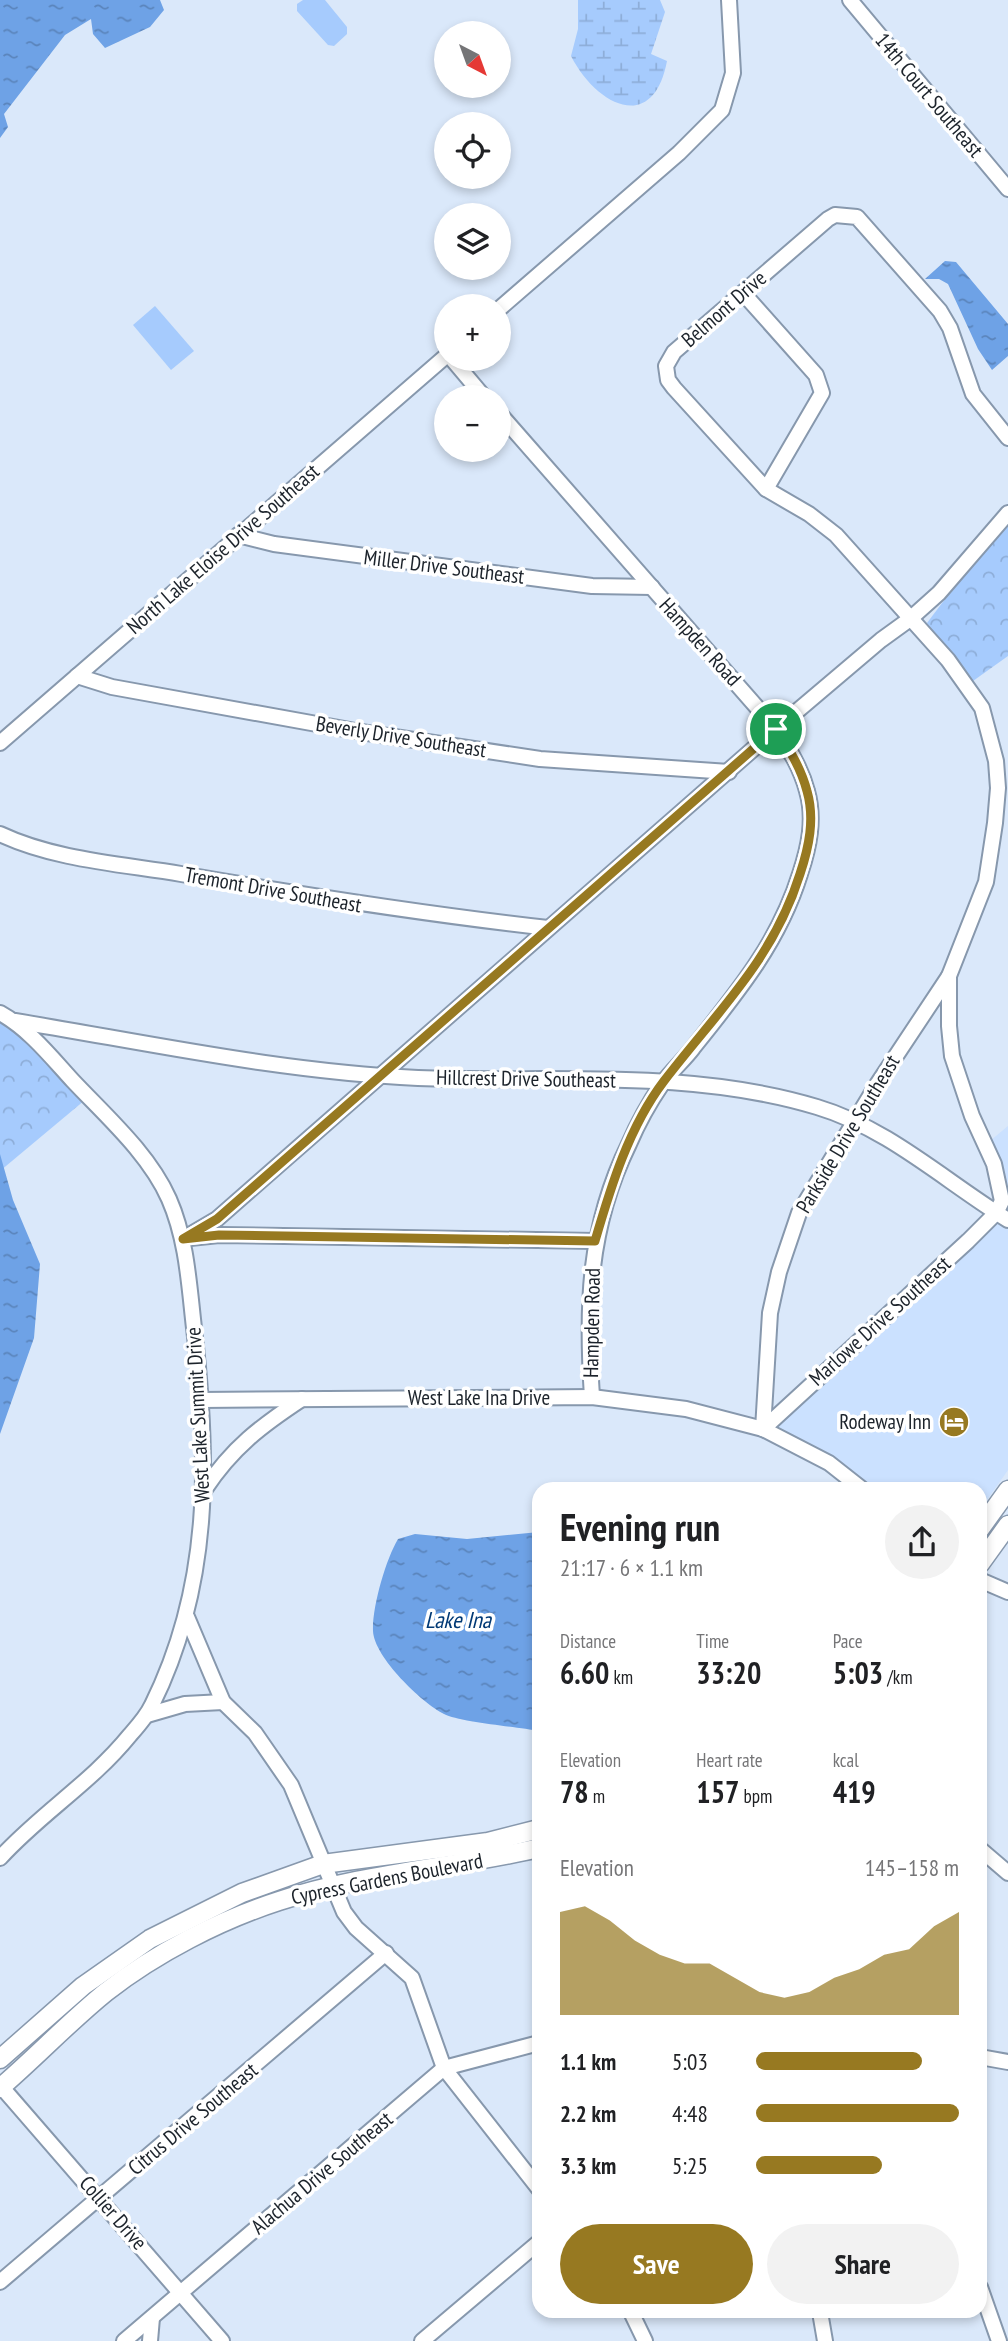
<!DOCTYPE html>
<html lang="en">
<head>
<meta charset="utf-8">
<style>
  body { margin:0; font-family:"PT Sans Narrow",sans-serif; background:#f2f2f2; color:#202124; height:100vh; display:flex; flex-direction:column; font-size:26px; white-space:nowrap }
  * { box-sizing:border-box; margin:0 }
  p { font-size:23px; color:#757577 }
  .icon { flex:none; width:38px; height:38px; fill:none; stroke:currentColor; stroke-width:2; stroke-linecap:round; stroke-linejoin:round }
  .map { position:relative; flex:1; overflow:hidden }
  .side { position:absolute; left:532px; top:1482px; width:455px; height:836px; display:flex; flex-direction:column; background:#fff; border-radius:21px; box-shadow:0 4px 10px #0003 }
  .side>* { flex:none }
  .needle { width:46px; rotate:139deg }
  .tools { position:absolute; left:434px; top:21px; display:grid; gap:14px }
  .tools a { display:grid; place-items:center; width:77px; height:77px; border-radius:50%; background:#fff; box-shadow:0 4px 10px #0003; font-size:35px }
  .pin { position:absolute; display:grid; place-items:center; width:60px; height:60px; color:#fff; margin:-30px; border:4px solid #fff; border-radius:50%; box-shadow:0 2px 7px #0007 }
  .round { display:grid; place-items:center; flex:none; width:74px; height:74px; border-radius:37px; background:#f2f2f2 }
  .head { display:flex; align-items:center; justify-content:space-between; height:119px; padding:0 28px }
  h1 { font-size:38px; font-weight:700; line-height:52px }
  .stats { display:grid; grid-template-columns:repeat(3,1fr); gap:10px; height:119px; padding:7px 28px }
  .stats div { display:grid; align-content:center }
  .stats b { font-size:30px; font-weight:700 }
  .stats small { font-size:19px; font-weight:400 }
  .stats p { font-size:19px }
  .chart { height:196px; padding:14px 28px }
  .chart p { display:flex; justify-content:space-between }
  .chart svg { width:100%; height:126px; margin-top:7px; fill:#977921; opacity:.7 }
  .button { display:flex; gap:14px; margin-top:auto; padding:14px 28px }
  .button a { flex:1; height:80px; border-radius:42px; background:#977921; color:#fff; font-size:28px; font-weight:700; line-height:80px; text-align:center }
  .button a+a { background:#f2f2f2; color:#202124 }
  ul { padding:0 28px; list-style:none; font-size:23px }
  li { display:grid; grid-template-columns:112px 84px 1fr; align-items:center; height:52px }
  li i { height:18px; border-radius:9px; background:#977921 }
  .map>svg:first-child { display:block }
  .built { fill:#cbe1ff }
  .wetland { fill:url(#wetland-marsh) }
  .park { fill:url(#park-crowns) }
  .pitch { fill:#a6cbfd }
  .water { fill:url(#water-ripples) }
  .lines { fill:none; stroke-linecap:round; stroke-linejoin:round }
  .minor-casing { stroke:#8798ad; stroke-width:18 }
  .major-casing { stroke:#8798ad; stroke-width:21 }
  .minor { stroke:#fff; stroke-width:14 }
  .major { stroke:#fff; stroke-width:18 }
  .route-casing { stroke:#fff; stroke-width:14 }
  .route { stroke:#977921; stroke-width:9 }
  .labels { text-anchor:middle; stroke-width:7; stroke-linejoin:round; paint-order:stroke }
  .street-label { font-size:21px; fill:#1c232b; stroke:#fff }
  .poi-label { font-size:21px; fill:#1c232b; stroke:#fff; text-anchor:end }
  .water-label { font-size:23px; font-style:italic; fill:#013975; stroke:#fff }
</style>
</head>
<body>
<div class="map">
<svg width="1008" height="2341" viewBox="0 0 1008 2341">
  <defs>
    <pattern id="wetland-marsh" width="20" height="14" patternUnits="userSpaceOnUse" patternTransform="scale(1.75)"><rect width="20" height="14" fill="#a6cbfd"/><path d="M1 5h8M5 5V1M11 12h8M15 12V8" fill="none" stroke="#8eaed9"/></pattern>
    <pattern id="park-crowns" width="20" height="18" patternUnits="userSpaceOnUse" patternTransform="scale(1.75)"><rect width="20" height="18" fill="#a6cbfd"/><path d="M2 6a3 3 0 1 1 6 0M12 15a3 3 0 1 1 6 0" fill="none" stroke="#8eaed9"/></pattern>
    <pattern id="water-ripples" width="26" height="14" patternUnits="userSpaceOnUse" patternTransform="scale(1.75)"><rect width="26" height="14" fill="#6ea2e6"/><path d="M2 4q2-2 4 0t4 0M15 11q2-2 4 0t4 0" fill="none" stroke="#5a84bb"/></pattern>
  </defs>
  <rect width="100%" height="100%" fill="#dae8fa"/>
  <!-- built -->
  <g class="built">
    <path d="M1008 1126V1213L1004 1211 1008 1201 1006 1185 990 1141Z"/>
    <path d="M997 1220 1008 1227V1470L980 1510V1489H869L832 1458 774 1428Z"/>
  </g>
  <!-- wetland -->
  <path class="wetland" d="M578 0H660L665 12 651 54 667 61C653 135 596 105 571 56L578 29Z"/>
  <!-- park -->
  <g class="park">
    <path d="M1008 522V656L973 681 930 632 927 623 988 542Z"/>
    <path d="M0 1019 16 1029 85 1100 0 1171Z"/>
  </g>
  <!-- pitch -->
  <g class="pitch">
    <path d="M303 0H325L347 27V34L334 46 328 45 297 11V4Z"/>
    <path d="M155 306 194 351 171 370 133 325Z"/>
  </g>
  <!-- water -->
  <g class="water">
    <path d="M0 0H160L164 10 150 27 105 48 93 34 91 19 65 35 4 114 8 127 0 138Z"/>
    <path d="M945 261 956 262 1008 324V356L992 370 978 349 948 284 939 279H925Z"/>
    <path d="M0 1154 13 1200 40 1264 34 1338 0 1434Z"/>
    <path d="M539 1532V1731C518 1727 459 1722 444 1714 422 1703 374 1657 373 1631 372 1607 386 1559 398 1539L415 1534 467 1539Z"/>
  </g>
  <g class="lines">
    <!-- minor casing -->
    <g class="minor-casing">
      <g id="minor">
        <path d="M850 0 1008 189"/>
        <path d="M743 293 816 375 822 393 766 489"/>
        <path d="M499 309 679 153 722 110 733 73 729 0"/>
        <path d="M452 359 484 397"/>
        <path d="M499 413 776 729C789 749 801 768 807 791 815 819 809 847 800 874 779 942 737 993 693 1048 684 1060 671 1071 662 1084 649 1103 638 1123 629 1144 588 1228 586 1306 592 1397"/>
        <path d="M238 535 274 544 592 586 652 587"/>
        <path d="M77 676 112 687 361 732 540 759 729 772"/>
        <path d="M0 743 446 356"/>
        <path d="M0 834C55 860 122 864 181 874 303 895 425 914 548 928"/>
        <path d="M0 1013C29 1029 51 1057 73 1081 107 1117 149 1154 169 1199 187 1240 189 1285 194 1328 209 1459 212 1584 152 1705 147 1716 138 1726 130 1735 91 1783 41 1813 0 1858"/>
        <path d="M15 1021C149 1043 282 1072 418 1078 550 1083 688 1068 817 1107 888 1128 946 1182 1008 1220"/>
        <path d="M190 1238 219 1235 595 1241"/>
        <path d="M183 1239 217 1219 776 729 881 640 910 619 939 593 1008 513"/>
        <path d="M201 1400 592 1397 686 1409 763 1429 829 1463 862 1489"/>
        <path d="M763 1429 968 1241 996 1213 1002 1201 994 1164 972 1116 952 1056 949 1026V976L986 882 995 823 998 788 996 761 982 708 948 660 836 535 809 514 766 489 674 388 668 380 666 366 674 352 828 219 835 215 857 217 940 311 950 328 973 394 1008 438"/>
        <path d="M763 1429 770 1313 779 1272 799 1213 878 1083 949 976"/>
        <path d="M205 1489C232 1448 261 1426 302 1399"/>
        <path d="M980 1580 1008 1592"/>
        <path d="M187 1617 223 1702 255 1733 291 1785 344 1912 356 1928 412 1978 444 2068 539 2189"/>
        <path d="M147 1715 185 1704 223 1702"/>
        <path d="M980 1849 1008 1873"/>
        <path d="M980 2057 1008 2062"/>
        <path d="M0 2085 222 2341"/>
        <path d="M0 2282 386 1953"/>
        <path d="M980 2287 999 2341"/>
        <path d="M631 2312 645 2341"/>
        <path d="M820 2312 825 2341"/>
        <path d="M124 2341 444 2068 539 2043"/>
        <path d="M150 2341 152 2318"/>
        <path d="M422 2341 539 2242"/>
      </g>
    </g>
    <!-- major casing -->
    <g class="major-casing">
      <g id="major">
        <path d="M980 1529 1008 1490"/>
        <path d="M980 1564 1008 1525"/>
        <path d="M0 2059 83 1986 150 1939 242 1893 323 1864 488 1842 539 1829"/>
        <path d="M0 2088C36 2057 69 2022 106 1992 156 1953 220 1920 279 1901 363 1873 453 1868 539 1848"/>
      </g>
    </g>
    <!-- minor -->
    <use href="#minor" class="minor"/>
    <!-- major -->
    <use href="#major" class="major"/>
  </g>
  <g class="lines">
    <!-- route casing -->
    <g class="route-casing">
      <path id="route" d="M776 729C789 749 801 768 807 791 815 819 809 847 800 874 773 960 717 1012 664 1081 629 1127 611 1186 595 1241L219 1235 183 1239 217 1219Z"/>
    </g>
    <!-- route -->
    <use href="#route" class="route"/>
  </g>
  <!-- icons -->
  <defs>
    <g id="hotel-disc" transform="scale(1.575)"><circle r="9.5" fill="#977921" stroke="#fff"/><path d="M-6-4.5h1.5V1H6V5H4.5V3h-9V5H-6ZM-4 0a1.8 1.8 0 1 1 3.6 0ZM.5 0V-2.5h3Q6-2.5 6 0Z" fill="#fff"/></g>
  </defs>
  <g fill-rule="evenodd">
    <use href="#hotel-disc" x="954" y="1422"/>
  </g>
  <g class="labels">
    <!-- street labels -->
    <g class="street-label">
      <text transform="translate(929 95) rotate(50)" y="7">14th Court Southeast</text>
      <text transform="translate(724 309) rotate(-41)" y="7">Belmont Drive</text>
      <text transform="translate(223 549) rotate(-41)" y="7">North Lake Eloise Drive Southeast</text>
      <text transform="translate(444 567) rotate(7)" y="7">Miller Drive Southeast</text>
      <text transform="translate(700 642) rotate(48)" y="7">Hampden Road</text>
      <text transform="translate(401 737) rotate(9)" y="7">Beverly Drive Southeast</text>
      <text transform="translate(273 890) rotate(10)" y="7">Tremont Drive Southeast</text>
      <text transform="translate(526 1079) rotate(1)" y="7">Hillcrest Drive Southeast</text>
      <text transform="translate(848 1134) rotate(-59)" y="7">Parkside Drive Southeast</text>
      <text transform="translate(880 1321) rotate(-42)" y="7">Marlowe Drive Southeast</text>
      <text transform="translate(592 1323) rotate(-89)" y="7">Hampden Road</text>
      <text x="479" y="1405">West Lake Ina Drive</text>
      <text transform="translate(198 1415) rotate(-93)" y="7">West Lake Summit Drive</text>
      <text transform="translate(387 1879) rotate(-11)" y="7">Cypress Gardens Boulevard</text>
      <text transform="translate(193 2119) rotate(-40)" y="7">Citrus Drive Southeast</text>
      <text transform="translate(322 2173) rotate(-40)" y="7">Alachua Drive Southeast</text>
      <text transform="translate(113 2213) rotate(49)" y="7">Collier Drive</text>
    </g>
    <!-- poi labels -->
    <g class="poi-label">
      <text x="931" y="1429">Rodeway Inn</text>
    </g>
    <!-- water labels -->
    <g class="water-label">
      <text x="458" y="1628">Lake Ina</text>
    </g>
  </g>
</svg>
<div class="tools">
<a><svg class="needle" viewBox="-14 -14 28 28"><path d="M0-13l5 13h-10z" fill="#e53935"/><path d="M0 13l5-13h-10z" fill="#757577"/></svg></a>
<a><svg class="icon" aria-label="locate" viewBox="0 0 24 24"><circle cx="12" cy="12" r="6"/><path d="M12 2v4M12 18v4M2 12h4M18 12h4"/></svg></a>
<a><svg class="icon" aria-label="layers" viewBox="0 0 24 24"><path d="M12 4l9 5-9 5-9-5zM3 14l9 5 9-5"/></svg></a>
<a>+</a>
<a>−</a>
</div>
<div class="pin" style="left:776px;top:729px;background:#1e9e55"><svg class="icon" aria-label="arrive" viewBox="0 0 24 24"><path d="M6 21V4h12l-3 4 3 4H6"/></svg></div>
<section class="side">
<div class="head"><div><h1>Evening run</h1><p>21:17 · 6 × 1.1 km</p></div><a class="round"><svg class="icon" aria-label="share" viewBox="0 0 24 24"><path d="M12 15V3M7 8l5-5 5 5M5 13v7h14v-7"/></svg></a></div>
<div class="stats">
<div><p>Distance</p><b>6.60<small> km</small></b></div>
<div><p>Time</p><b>33:20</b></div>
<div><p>Pace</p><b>5:03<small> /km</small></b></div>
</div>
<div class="stats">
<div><p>Elevation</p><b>78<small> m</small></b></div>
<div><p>Heart rate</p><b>157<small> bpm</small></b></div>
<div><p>kcal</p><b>419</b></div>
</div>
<div class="chart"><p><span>Elevation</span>145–158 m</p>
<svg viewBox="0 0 160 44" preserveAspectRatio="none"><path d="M0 44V8L10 6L20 11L30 18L40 23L50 26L60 26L70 31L80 36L90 38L100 36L110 31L120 28L130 23L140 21L150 13L160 8V44z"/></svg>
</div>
<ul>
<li><b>1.1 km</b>5:03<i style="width:82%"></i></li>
<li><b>2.2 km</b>4:48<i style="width:100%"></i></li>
<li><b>3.3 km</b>5:25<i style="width:62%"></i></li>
</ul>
<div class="button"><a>Save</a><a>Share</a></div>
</section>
</div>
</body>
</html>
